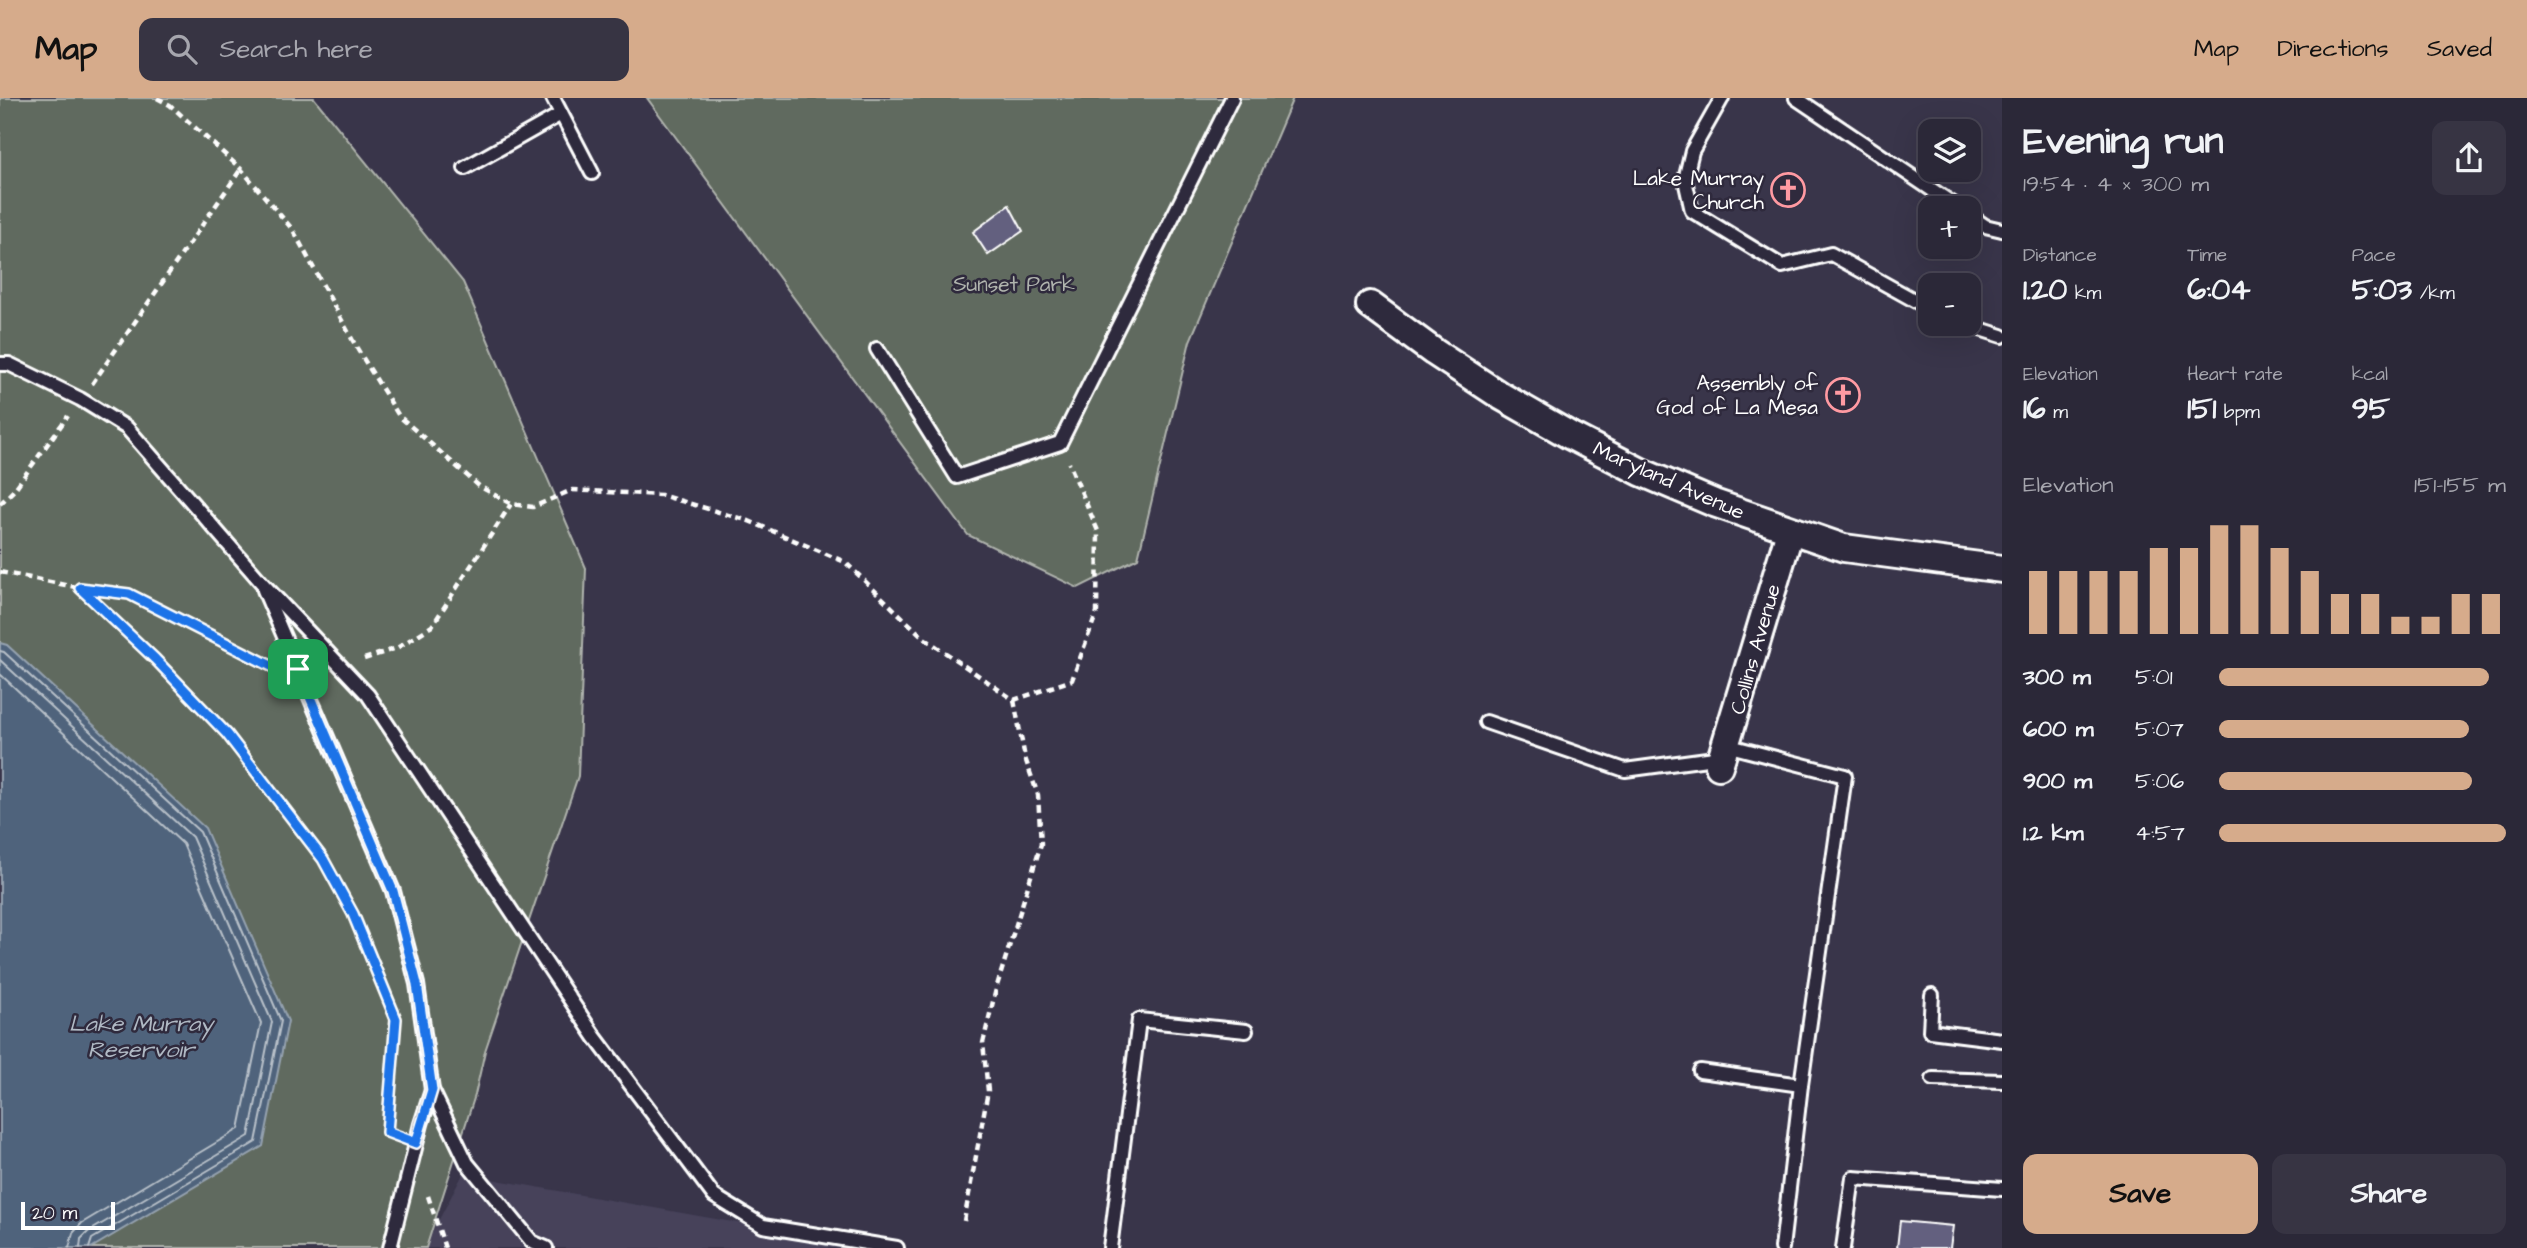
<!DOCTYPE html>
<html lang="en">
<head>
<meta charset="utf-8">
<style>
  body { margin:0; font-family:"Architects Daughter",sans-serif; background:#373443; color:#f1f3f6; height:100vh; display:flex; flex-direction:column; font-size:26px; white-space:nowrap }
  * { box-sizing:border-box; margin:0 }
  p { font-size:23px; color:#a6a6ae }
  .icon { flex:none; width:38px; height:38px; fill:none; stroke:currentColor; stroke-width:2; stroke-linecap:round; stroke-linejoin:round }
  .map { position:relative; flex:1; overflow:hidden }
  .drawer { display:flex; flex-direction:column; background:#2b2838; width:525px }
  .drawer>* { flex:none }
  .fabs { position:absolute; left:1918px; top:21px; display:grid; gap:14px }
  .fabs a { display:grid; place-items:center; width:63px; height:63px; border-radius:14px; background:#2b2838; box-shadow:0 7px 28px #0002,0 0 0 2px #474453; font-size:35px }
  .scale { position:absolute; left:21px; bottom:18px; width:94px; box-sizing:border-box; padding-left:7px; border:4px solid #fff; border-top:0; font-size:19px; line-height:24px; white-space:nowrap; color:#fff; -webkit-text-stroke:5px #2f2a3d; paint-order:stroke }
  .pin { position:absolute; display:grid; place-items:center; width:60px; height:60px; color:#fff; margin:-30px; border-radius:14px; box-shadow:0 4px 10px #0006 }
  .round { display:grid; place-items:center; flex:none; width:74px; height:74px; border-radius:14px; background:#373443 }
  .headline { display:flex; align-items:center; justify-content:space-between; height:119px; padding:0 21px }
  h1 { font-size:38px; font-weight:700; line-height:52px }
  .metrics { display:grid; grid-template-columns:repeat(3,1fr); gap:10px; height:119px; padding:7px 21px }
  .metrics div { display:grid; align-content:center }
  .metrics b { font-size:30px; font-weight:700 }
  .metrics small { font-size:19px; font-weight:400 }
  .metrics p { font-size:19px }
  .chart { height:196px; padding:14px 21px }
  .chart p { display:flex; justify-content:space-between }
  .chart svg { width:100%; height:126px; margin-top:7px; stroke:#d6ab8b; stroke-width:6 }
  .action { display:flex; gap:14px; margin-top:auto; padding:14px 21px }
  .action a { flex:1; height:80px; border-radius:14px; background:#d6ab8b; color:#111; font-size:28px; font-weight:700; line-height:80px; text-align:center }
  .action a+a { background:#373443; color:#f1f3f6 }
  ul { padding:0 21px; list-style:none; font-size:23px }
  li { display:grid; grid-template-columns:112px 84px 1fr; align-items:center; height:52px }
  li i { height:18px; border-radius:9px; background:#d6ab8b }
  header { display:flex; align-items:center; gap:42px; box-sizing:border-box; height:98px; padding:0 35px; background:#d6ab8b; color:#111 }
  header strong { font-size:33px }
  nav { display:flex; gap:38px; margin-inline-start:auto; font-size:24px }
  .search { width:490px; height:63px; background:#373443; display:flex; align-items:center; gap:18px; box-sizing:border-box; padding:0 24px; border-radius:14px; color:#a6a6ae; font-size:26px }
  main { display:flex; flex:1; min-height:0 }
  .map>svg:first-child { display:block }
  .built { fill:#46425a }
  .green { fill:#616a5e; stroke:#b0b4ae; stroke-width:2 }
  .water { fill:#4f647b; stroke:#95a2b0; stroke-width:2 }
  .lines { fill:none; stroke-linecap:round; stroke-linejoin:round }
  .shore { stroke:#b9c1ca; stroke-width:2 }
  .building { fill:#63617f; stroke:#fff; stroke-width:2 }
  .service-casing { stroke:#fff; stroke-width:18 }
  .minor-casing { stroke:#fff; stroke-width:32 }
  .path { stroke:#fff; stroke-width:4.5; stroke-dasharray:7 5; stroke-linecap:butt }
  .service { stroke:#2f2a3d; stroke-width:12 }
  .minor { stroke:#2f2a3d; stroke-width:26 }
  .route-casing { stroke:#fff; stroke-width:14 }
  .route { stroke:#1a73e8; stroke-width:9 }
  .labels { text-anchor:middle; stroke-width:5; stroke-linejoin:round; paint-order:stroke }
  .poi-label { font-size:21px; fill:#fff; stroke:#2f2a3d; text-anchor:end }
  .park-label { font-size:21px; fill:#b0b4ae; stroke:#2f2a3d }
  .street-label { font-size:21px; fill:#fff; stroke:#2f2a3d }
  .water-label { font-size:23px; font-style:italic; fill:#b0b9c4; stroke:#2f2a3d }
</style>
</head>
<body>
<header>
<strong>Map</strong>
<div class="search"><svg class="icon" aria-label="search" viewBox="0 0 24 24"><circle cx="10" cy="10" r="6"/><path d="M15 15l6 6"/></svg>Search here</div>
<nav><a>Map</a><a>Directions</a><a>Saved</a></nav>
</header>
<main>
<div class="map">
<svg width="2002" height="1150" viewBox="0 0 2002 1150">
  <rect width="100%" height="100%" fill="#39354a"/>
  <filter id="ink" filterUnits="userSpaceOnUse"><feTurbulence type="fractalNoise" baseFrequency=".0143" numOctaves="2"/><feDisplacementMap in="SourceGraphic" scale="14" xChannelSelector="R" yChannelSelector="G"/><feConvolveMatrix kernelMatrix="1 2 1 2 8 2 1 2 1" color-interpolation-filters="sRGB"/></filter>
  <g filter="url(#ink)">
    <!-- built -->
    <path class="built" d="M463 1076 879 1150H424Z"/>
    <!-- green -->
    <g class="green">
      <path d="M0 0H314L463 184 586 470 578 678 485 953 475 997 426 1150H0Z"/>
      <path d="M647 0H1293L1190 243 1138 460 1078 490 968 437Z"/>
    </g>
    <!-- water -->
    <path class="water" d="M0 545 7 547 205 730 288 923 263 1048 91 1150H0Z"/>
    <g class="lines">
      <!-- shore -->
      <g class="shore">
        <path d="M0 553 4 554 200 734 281 923 256 1044 92 1141 89 1150"/>
        <path d="M0 562 192 739 272 924 249 1038 88 1134 81 1141 80 1150"/>
        <path d="M0 576 183 746 261 925 239 1031 82 1125 73 1135 69 1150"/>
      </g>
    </g>
    <!-- building -->
    <g class="building">
      <path d="M1009 107 1023 133 988 157 973 134Z"/>
      <path d="M1900 1123 1953 1128 1950 1150H1897Z"/>
    </g>
    <g class="lines">
      <!-- service casing -->
      <g class="service-casing">
        <g id="service">
          <path d="M553 0 592 75"/>
          <path d="M1722 0 1692 53 1685 82 1692 113 1782 168 1831 156 1930 211"/>
          <path d="M1796 0 1959 110"/>
          <path d="M465 70 561 16"/>
          <path d="M1969 117 1985 128 2002 132"/>
          <path d="M1964 226 2002 238"/>
          <path d="M877 251 957 379 1060 345 1232 0"/>
          <path d="M0 266H9L80 301 127 330 262 485 368 597 595 939 714 1098 763 1128 897 1150"/>
          <path d="M264 492 393 793 417 886 432 992 467 1065 532 1144 546 1150"/>
          <path d="M1486 624 1625 672 1722 659"/>
          <path d="M1932 897 1930 933 2002 942"/>
          <path d="M1700 973 1801 987 1845 678 1726 647"/>
          <path d="M1933 981 2002 983"/>
          <path d="M390 1150 421 1026 432 992"/>
          <path d="M1110 1150 1139 922 1246 933"/>
          <path d="M1782 1150 1801 987"/>
          <path d="M1843 1150 1853 1080 2002 1091"/>
        </g>
      </g>
      <!-- minor casing -->
      <g class="minor-casing">
        <g id="minor">
          <path d="M1370 207 1434 254 1501 298 1571 338 1641 374 1714 405 1844 450 2002 471"/>
          <path d="M1719 668 1790 433"/>
        </g>
      </g>
      <!-- path -->
      <g class="path">
        <path d="M157 0 170 7 241 71 293 132 358 252 399 318 479 388 511 406 533 409 572 392 661 397 749 423 845 464 924 540 1014 602 1072 582 1097 514 1098 433 1069 365"/>
        <path d="M92 286 241 71"/>
        <path d="M0 406 14 392 68 318"/>
        <path d="M0 474 80 490"/>
        <path d="M364 561 397 550 432 528 511 406"/>
        <path d="M273 570 129 496 80 490 155 561 227 636 323 761 353 816 396 921 387 1034 398 1038"/>
        <path d="M428 1098 445 1150"/>
        <path d="M964 1123 988 993 983 945 996 891 1041 746 1038 697 1025 660 1014 602"/>
      </g>
      <!-- service -->
      <use href="#service" class="service"/>
      <!-- minor -->
      <use href="#minor" class="minor"/>
    </g>
  </g>
  <g class="lines" filter="url(#ink)">
    <!-- route casing -->
    <g class="route-casing">
      <path id="route" d="M80 490 129 496 281 573 298 571 393 793 417 886 432 992 416 1045 387 1034 396 921 353 816 323 761 227 636 155 561Z"/>
    </g>
    <!-- route -->
    <use href="#route" class="route"/>
  </g>
  <!-- icons -->
  <defs>
    <g id="church-ring" transform="scale(1.75)"><circle r="9.5" fill="#2f2a3d" stroke="#ff9aa2" stroke-width="1.5"/><path d="M-1.2-6h2.4v3.5h3.3v2.4h-3.3V6h-2.4V-.1h-3.3v-2.4h3.3Z" fill="#ff9aa2"/></g>
  </defs>
  <g fill-rule="evenodd">
    <use href="#church-ring" x="1788" y="92"/>
    <use href="#church-ring" x="1843" y="297"/>
  </g>
  <g class="labels">
    <!-- poi labels -->
    <g class="poi-label">
      <text x="1764" y="87">Lake Murray<tspan x="1764" dy="24">Church</tspan></text>
      <text x="1818" y="292">Assembly of<tspan x="1818" dy="24">God of La Mesa</tspan></text>
    </g>
    <!-- park labels -->
    <g class="park-label">
      <text x="1014" y="193">Sunset Park</text>
    </g>
    <!-- street labels -->
    <g class="street-label">
      <text transform="translate(1669 382) rotate(24)" y="7">Maryland Avenue</text>
      <text transform="translate(1755 551) rotate(-74)" y="7">Collins Avenue</text>
    </g>
    <!-- water labels -->
    <g class="water-label">
      <text x="141" y="933">Lake Murray<tspan x="141" dy="26">Reservoir</tspan></text>
    </g>
  </g>
</svg>
<div class="fabs">
<a><svg class="icon" aria-label="layers" viewBox="0 0 24 24"><path d="M12 4l9 5-9 5-9-5zM3 14l9 5 9-5"/></svg></a>
<a>+</a>
<a>−</a>
</div>
<div class="scale">20 m</div>
<div class="pin" style="left:298px;top:571px;background:#1e9e55"><svg class="icon" aria-label="arrive" viewBox="0 0 24 24"><path d="M6 21V4h12l-3 4 3 4H6"/></svg></div>
</div>
<section class="drawer">
<div class="headline"><div><h1>Evening run</h1><p>19:54 · 4 × 300 m</p></div><a class="round"><svg class="icon" aria-label="share" viewBox="0 0 24 24"><path d="M12 15V3M7 8l5-5 5 5M5 13v7h14v-7"/></svg></a></div>
<div class="metrics">
<div><p>Distance</p><b>1.20<small> km</small></b></div>
<div><p>Time</p><b>6:04</b></div>
<div><p>Pace</p><b>5:03<small> /km</small></b></div>
</div>
<div class="metrics">
<div><p>Elevation</p><b>16<small> m</small></b></div>
<div><p>Heart rate</p><b>151<small> bpm</small></b></div>
<div><p>kcal</p><b>95</b></div>
</div>
<div class="chart"><p><span>Elevation</span>151–155 m</p>
<svg viewBox="0 0 160 44" preserveAspectRatio="none"><path d="M5 44V22M15 44V22M25 44V22M35 44V22M45 44V14M55 44V14M65 44V6M75 44V6M85 44V14M95 44V22M105 44V30M115 44V30M125 44V38M135 44V38M145 44V30M155 44V30"/></svg>
</div>
<ul>
<li><b>300 m</b>5:01<i style="width:94%"></i></li>
<li><b>600 m</b>5:07<i style="width:87%"></i></li>
<li><b>900 m</b>5:06<i style="width:88%"></i></li>
<li><b>1.2 km</b>4:57<i style="width:100%"></i></li>
</ul>
<div class="action"><a>Save</a><a>Share</a></div>
</section>
</main>
</body>
</html>
